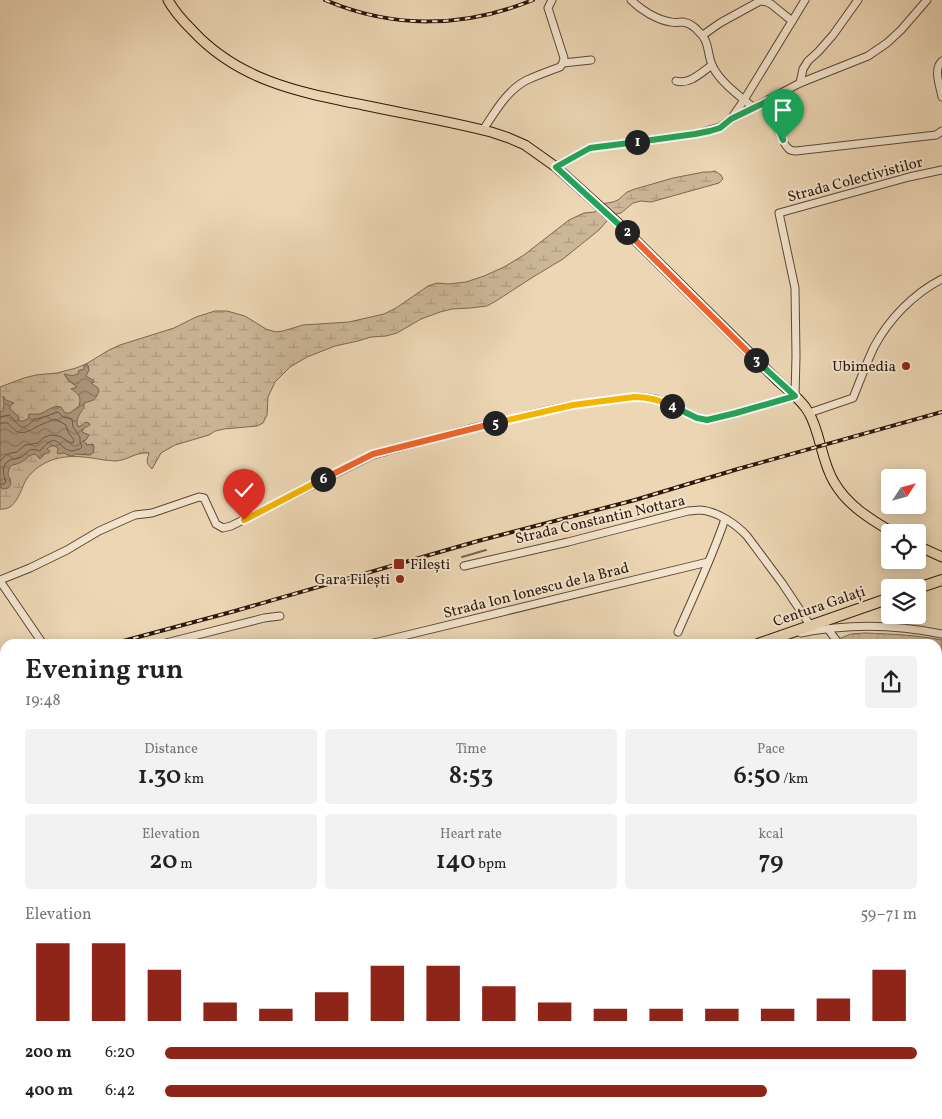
<!DOCTYPE html>
<html lang="en">
<head>
<meta charset="utf-8">
<style>
  body { margin:0; font-family:Vollkorn,serif; background:#f2f2f2; color:#222; height:100vh; display:flex; flex-direction:column; font-size:19px; white-space:nowrap }
  * { box-sizing:border-box; margin:0 }
  p { font-size:16px; color:#767676 }
  .icon { flex:none; width:28px; height:28px; fill:none; stroke:currentColor; stroke-width:2; stroke-linecap:round; stroke-linejoin:round }
  .map { position:relative; flex:1; overflow:hidden }
  .sheet { position:absolute; left:0px; top:639px; width:942px; height:481px; display:flex; flex-direction:column; background:#fff; border-radius:15px 15px 0 0; box-shadow:0 2px 12px #0003 }
  .sheet>* { flex:none }
  .needle { width:32px; rotate:54deg }
  .fabs { position:absolute; left:881px; top:469px; display:grid; gap:10px }
  .fabs a { display:grid; place-items:center; width:45px; height:45px; border-radius:5px; background:#fff; box-shadow:0 2px 12px #0003; font-size:25px }
  .pin { position:absolute; display:grid; place-items:center; width:42px; height:42px; color:#fff; margin:-51px -21px; border-radius:50% 50% 50% 0; rotate:-45deg; box-shadow:0 0 5px #0007 }
  .pin .icon { rotate:45deg }
  .km { position:absolute; width:25px; height:25px; margin:-12px; border-radius:50%; background:#222; color:#fff; font-size:14px; line-height:25px; text-align:center }
  .round { display:grid; place-items:center; flex:none; width:52px; height:52px; border-radius:5px; background:#f2f2f2 }
  .overview { display:flex; align-items:center; justify-content:space-between; height:85px; padding:0 25px }
  h1 { font-size:28px; font-weight:600; line-height:38px }
  .stats { display:grid; grid-template-columns:repeat(3,1fr); gap:8px; height:85px; padding:5px 25px }
  .stats div { display:grid; align-content:center; border-radius:5px; background:#f2f2f2; text-align:center }
  .stats b { font-size:25px; font-weight:600 }
  .stats small { font-size:14px; font-weight:400 }
  .stats p { font-size:14px }
  .chart { height:140px; padding:10px 25px }
  .chart p { display:flex; justify-content:space-between }
  .chart svg { width:100%; height:90px; margin-top:5px; stroke:#8f2418; stroke-width:6 }
  ul { padding:0 25px; list-style:none; font-size:16px }
  li { display:grid; grid-template-columns:80px 60px 1fr; align-items:center; height:38px }
  li i { height:12px; border-radius:6px; background:#8f2418 }
  .map>svg:first-child { display:block }
  .wetland { fill:url(#wetland-marsh); stroke:#7c6651 }
  .park { fill:url(#park-crowns); stroke:#7c6651 }
  .water { fill:url(#water-waves); stroke:#78634e }
  .lines { fill:none; stroke-linecap:round; stroke-linejoin:round }
  .shore { stroke:#6c5643; stroke-width:1 }
  .stream { stroke:#78634e; stroke-width:2 }
  .minor-casing { stroke:#5c4735; stroke-width:9 }
  .major-casing { stroke:#2c170b; stroke-width:11 }
  .highway-casing { stroke:#2c170b; stroke-width:12 }
  .minor { stroke:#f3e4ce; stroke-width:7 }
  .major { stroke:#ecd6b4; stroke-width:9 }
  .highway { stroke:#ecd6b4; stroke-width:10 }
  .rail-casing { stroke:#2c170b; stroke-width:4 }
  .rail { stroke:#f3e4ce; stroke-width:2; stroke-dasharray:5.5; stroke-linecap:butt }
  .split-1-casing { stroke:#fff; stroke-width:10 }
  .split-2-casing { stroke:#fff; stroke-width:10 }
  .split-3-casing { stroke:#fff; stroke-width:10 }
  .split-4-casing { stroke:#fff; stroke-width:10 }
  .split-5-casing { stroke:#fff; stroke-width:10 }
  .split-6-casing { stroke:#fff; stroke-width:10 }
  .split-7-casing { stroke:#fff; stroke-width:10 }
  .split-1 { stroke:#22a559; stroke-width:6 }
  .split-2 { stroke:#22a559; stroke-width:6 }
  .split-3 { stroke:#f0652b; stroke-width:6 }
  .split-4 { stroke:#22a559; stroke-width:6 }
  .split-5 { stroke:#f5b400; stroke-width:6 }
  .split-6 { stroke:#f0652b; stroke-width:6 }
  .split-7 { stroke:#f5b400; stroke-width:6 }
  .poi-dot { fill:#8f2418; stroke:#f3e4ce; stroke-width:2 }
  .labels { text-anchor:middle; stroke-width:4; stroke-linejoin:round; paint-order:stroke }
  .street-label { font-size:15px; fill:#2c170b; stroke:#f3e4ce }
  .poi-label { font-size:15px; fill:#2c170b; stroke:#f3e4ce; text-anchor:end }
</style>
</head>
<body>
<div class="map">
<svg width="942" height="1119" viewBox="0 0 942 1119">
  <defs>
    <pattern id="wetland-marsh" width="20" height="14" patternUnits="userSpaceOnUse" patternTransform="scale(1.25)"><rect width="20" height="14" fill="#cbb697"/><path d="M1 5h8M5 5V1M11 12h8M15 12V8" fill="none" stroke="#ae9c81"/></pattern>
    <pattern id="park-crowns" width="20" height="18" patternUnits="userSpaceOnUse" patternTransform="scale(1.25)"><rect width="20" height="18" fill="#cbb697"/><path d="M2 6a3 3 0 1 1 6 0M12 15a3 3 0 1 1 6 0" fill="none" stroke="#ae9c81"/></pattern>
    <pattern id="water-waves" width="16" height="10" patternUnits="userSpaceOnUse" patternTransform="scale(1.25)"><rect width="16" height="10" fill="#ab957b"/><path d="M0 5q4-4 8 0t8 0" fill="none" stroke="#8b7963"/></pattern>
  </defs>
  <rect width="100%" height="100%" fill="#ecd6b4"/>
  <filter id="stains"><feTurbulence type="fractalNoise" baseFrequency=".004" numOctaves="4"/><feColorMatrix values="0 0 0 0 .2 0 0 0 0 .09 0 0 0 0 .02 0 0 0 .5 -.17"/></filter>
  <radialGradient id="worn" r=".72"><stop offset=".6" stop-color="#630" stop-opacity="0"/><stop offset="1" stop-color="#630" stop-opacity=".3"/></radialGradient>
  <!-- wetland -->
  <path class="wetland" d="M715 171 721 175 723 179 719 183 651 202 641 201 633 203 621 213 612 215 599 230 563 259 533 277 496 301 487 306 470 308 452 309 440 312 421 319 397 333 386 336 371 337 358 341 335 346 307 357 290 367 275 382 268 397 267 415 263 423 257 426 224 429 215 431 209 435 175 445 161 453 152 469C145 462 147 461 149 453 134 452 127 461 115 461 111 461 108 460 104 460 82 456 59 453 40 466 35 469 29 475 26 480 20 491 16 511 0 509V387L24 378 36 375 57 373 76 368 86 364 109 350 120 345 174 328 196 317 215 311H227L245 316 266 329 276 332 283 331 303 325 349 322 384 314 396 308 428 286 437 283 448 284 466 282 484 276 504 267 524 255 569 220 584 213 595 212 602 204 613 202 618 200 627 192 635 189 673 178 704 172H710Z"/>
  <!-- park -->
  <path class="park" d="M865 633C891 634 916 635 942 640V673L938 674V644H846L841 638 851 634Z"/>
  <!-- water -->
  <path class="water" d="M86 364 88 365 89 370 86 376 93 380 94 382 91 383 98 388 99 391C95 401 94 400 84 403V407C80 414 75 419 78 427L83 425 85 422 89 423 90 425 84 428 82 432 89 435 86 440 83 441 87 444 86 445 93 444 94 447 93 453 90 455 76 454C71 458 68 455 64 453L58 454 57 453 58 449C55 444 50 446 47 449L50 451 49 453H46L40 459 35 454C29 455 28 458 23 461 15 467 9 461 8 475 12 482 13 489 2 489L0 485V412L3 411 4 404 3 396 6 400 14 403 10 406V409L17 415 20 421H23L28 419 29 414C33 414 38 415 42 413 48 410 54 405 61 407L65 413H70L79 406C82 397 78 393 71 389L77 387 68 380 64 374C69 375 74 377 79 373L78 371 84 369V365Z"/>
  <g class="lines">
    <!-- shore -->
    <g class="shore">
      <path d="M0 417 9 415C18 422 21 436 34 419 43 419 50 414 58 412L63 417 72 419 73 427 80 437V442L82 447 80 449C77 449 74 451 72 451 58 450 58 428 40 451 25 446 29 455 19 458 16 459 13 459 10 460 1 465 3 474 6 482L4 484H0"/>
      <path d="M0 423H8C17 435 23 435 36 427 39 425 51 421 55 419L66 425 68 432 74 440 73 443H71L59 436 50 435 43 438 38 443 25 445 17 452 11 453 6 455 0 461"/>
    </g>
    <!-- stream -->
    <path class="stream" d="M462 557 486 550"/>
    <!-- minor casing -->
    <g class="minor-casing">
      <g id="minor">
        <path d="M631 0C641 10 657 20 671 22 675 23 679 22 683 22 689 23 695 27 699 32 710 41 707 56 713 67 720 82 741 97 754 108"/>
        <path d="M703 35 720 23 760 1 767 2 771 4 792 21"/>
        <path d="M942 61C933 69 940 86 942 97"/>
        <path d="M563 63 591 60"/>
        <path d="M676 81C689 85 701 73 712 65"/>
        <path d="M800 83 803 69 808 61 818 52 833 35 858 0"/>
        <path d="M768 101C771 110 782 145 789 149 791 151 793 151 796 151L936 135 942 131"/>
        <path d="M732 119 800 83 868 56 887 43 901 30 927 0"/>
        <path d="M483 130C495 112 507 90 527 80 538 75 549 71 560 67L563 63 564 58 548 8 552 0"/>
        <path d="M556 167 590 148 695 134 720 127 731 119 744 100 805 0"/>
        <path d="M809 413 853 398C860 381 866 364 874 347 889 319 913 294 942 279"/>
        <path d="M464 566 568 542 688 511C692 511 696 510 700 510 717 511 736 524 747 536L782 583 810 625"/>
        <path d="M0 580 30 568 67 550 99 531 135 515 152 513 199 497 204 498 216 524 223 528 231 526 373 455 469 429 545 411 573 405 634 397H643L655 399 669 404 697 418 707 420 736 413 795 396 796 356 795 288 779 213 909 177 942 170"/>
        <path d="M0 581 43 644"/>
        <path d="M828 629 839 644"/>
        <path d="M678 632C694 595 712 558 725 519"/>
        <path d="M801 633C850 623 894 624 942 634"/>
        <path d="M162 644 264 618 280 616"/>
        <path d="M370 644 708 562"/>
        <path d="M938 733 942 732"/>
        <path d="M938 758 942 763"/>
        <path d="M938 786 942 785"/>
        <path d="M938 1017 942 1033"/>
        <path d="M938 1093 942 1092"/>
        <path d="M594 1115V1119"/>
        <path d="M878 1115 880 1119"/>
        <path d="M834 1119 849 1115"/>
      </g>
    </g>
    <!-- major casing -->
    <g class="major-casing">
      <g id="major">
        <path d="M168 0C174 11 183 21 192 30 239 81 299 92 363 105 406 114 449 121 491 132L509 138 525 145 556 167 619 224 779 382C790 392 802 400 809 413 821 434 821 461 834 482 847 505 870 519 892 532"/>
        <path d="M918 546 942 557"/>
        <path d="M364 1115 367 1119"/>
        <path d="M787 1115 788 1119"/>
      </g>
    </g>
    <!-- highway casing -->
    <g class="highway-casing">
      <g id="highway">
        <path d="M918 588 942 580"/>
        <path d="M758 644 890 598"/>
        <path d="M0 884 5 881"/>
      </g>
    </g>
    <!-- minor -->
    <use href="#minor" class="minor"/>
    <!-- major -->
    <use href="#major" class="major"/>
    <!-- highway -->
    <use href="#highway" class="highway"/>
    <!-- rail casing -->
    <g class="rail-casing">
      <g id="rail">
        <path d="M325 0C393 29 464 28 533 0"/>
        <path d="M112 644 235 611 478 541 635 500 738 469 942 412"/>
        <path d="M0 680 5 679"/>
      </g>
    </g>
    <!-- rail -->
    <use href="#rail" class="rail"/>
  </g>
  <g class="lines">
    <!-- split-1 casing -->
    <g class="split-1-casing">
      <path id="split-1" d="M637 142 695 134 710 131 720 128 731 119 768 101 783 140"/>
    </g>
    <!-- split-2 casing -->
    <g class="split-2-casing">
      <path id="split-2" d="M627 232 556 167 590 148 637 142"/>
    </g>
    <!-- split-3 casing -->
    <g class="split-3-casing">
      <path id="split-3" d="M627 232 756 360"/>
    </g>
    <!-- split-4 casing -->
    <g class="split-4-casing">
      <path id="split-4" d="M672 406 697 418 707 420 736 413 795 396 756 360"/>
    </g>
    <!-- split-5 casing -->
    <g class="split-5-casing">
      <path id="split-5" d="M495 423 573 405 634 397C648 397 660 400 672 406"/>
    </g>
    <!-- split-6 casing -->
    <g class="split-6-casing">
      <path id="split-6" d="M323 479 373 454 495 423"/>
    </g>
    <!-- split-7 casing -->
    <g class="split-7-casing">
      <path id="split-7" d="M244 520 323 479"/>
    </g>
    <!-- split-1 -->
    <use href="#split-1" class="split-1"/>
    <!-- split-2 -->
    <use href="#split-2" class="split-2"/>
    <!-- split-3 -->
    <use href="#split-3" class="split-3"/>
    <!-- split-4 -->
    <use href="#split-4" class="split-4"/>
    <!-- split-5 -->
    <use href="#split-5" class="split-5"/>
    <!-- split-6 -->
    <use href="#split-6" class="split-6"/>
    <!-- split-7 -->
    <use href="#split-7" class="split-7"/>
  </g>
  <!-- markers -->
  <g class="poi-dot">
    <circle cx="906" cy="366" r="5"/>
    <rect x="393" y="558" width="12" height="12" rx="2.5"/>
    <circle cx="400" cy="579" r="5"/>
  </g>
  <g class="labels">
    <!-- street labels -->
    <g class="street-label">
      <text transform="translate(855 179) rotate(-15)" y="5">Strada Colectivistilor</text>
      <text transform="translate(600 519) rotate(-13)" y="5">Strada Constantin Nottara</text>
      <text transform="translate(536 590) rotate(-14)" y="5">Strada Ion Ionescu de la Brad</text>
      <text transform="translate(819 606) rotate(-19)" y="5">Centura Galați</text>
    </g>
    <!-- poi labels -->
    <g class="poi-label">
      <text x="896" y="371">Ubimedia</text>
      <text x="410" y="569" text-anchor="start">Filești</text>
      <text x="390" y="584">Gara Filești</text>
    </g>
  </g>
  <rect width="100%" height="100%" filter="url(#stains)"/>
  <rect width="100%" height="100%" fill="url(#worn)"/>
</svg>
<div class="fabs">
<a><svg class="needle" viewBox="-14 -14 28 28"><path d="M0-13l5 13h-10z" fill="#e53935"/><path d="M0 13l5-13h-10z" fill="#767676"/></svg></a>
<a><svg class="icon" aria-label="locate" viewBox="0 0 24 24"><circle cx="12" cy="12" r="6"/><path d="M12 2v4M12 18v4M2 12h4M18 12h4"/></svg></a>
<a><svg class="icon" aria-label="layers" viewBox="0 0 24 24"><path d="M12 4l9 5-9 5-9-5zM3 14l9 5 9-5"/></svg></a>
</div>
<div class="pin" style="left:783px;top:140px;background:#1e9e55"><svg class="icon" aria-label="arrive" viewBox="0 0 24 24"><path d="M6 21V4h12l-3 4 3 4H6"/></svg></div>
<div class="pin" style="left:244px;top:520px;background:#d93025"><svg class="icon" aria-label="check" viewBox="0 0 24 24"><path d="M5 12l5 5 9-10"/></svg></div>
<b class="km" style="left:637px;top:142px">1</b>
<b class="km" style="left:627px;top:232px">2</b>
<b class="km" style="left:756px;top:360px">3</b>
<b class="km" style="left:672px;top:406px">4</b>
<b class="km" style="left:495px;top:423px">5</b>
<b class="km" style="left:323px;top:479px">6</b>
<section class="sheet">
<div class="overview"><div><h1>Evening run</h1><p>19:48</p></div><a class="round"><svg class="icon" aria-label="share" viewBox="0 0 24 24"><path d="M12 15V3M7 8l5-5 5 5M5 13v7h14v-7"/></svg></a></div>
<div class="stats">
<div><p>Distance</p><b>1.30<small> km</small></b></div>
<div><p>Time</p><b>8:53</b></div>
<div><p>Pace</p><b>6:50<small> /km</small></b></div>
</div>
<div class="stats">
<div><p>Elevation</p><b>20<small> m</small></b></div>
<div><p>Heart rate</p><b>140<small> bpm</small></b></div>
<div><p>kcal</p><b>79</b></div>
</div>
<div class="chart"><p><span>Elevation</span>59–71 m</p>
<svg viewBox="0 0 160 44" preserveAspectRatio="none"><path d="M5 44V6M15 44V6M25 44V19M35 44V35M45 44V38M55 44V30M65 44V17M75 44V17M85 44V27M95 44V35M105 44V38M115 44V38M125 44V38M135 44V38M145 44V33M155 44V19"/></svg>
</div>
<ul>
<li><b>200 m</b>6:20<i style="width:100%"></i></li>
<li><b>400 m</b>6:42<i style="width:80%"></i></li>
</ul>
</section>
</div>
</body>
</html>
